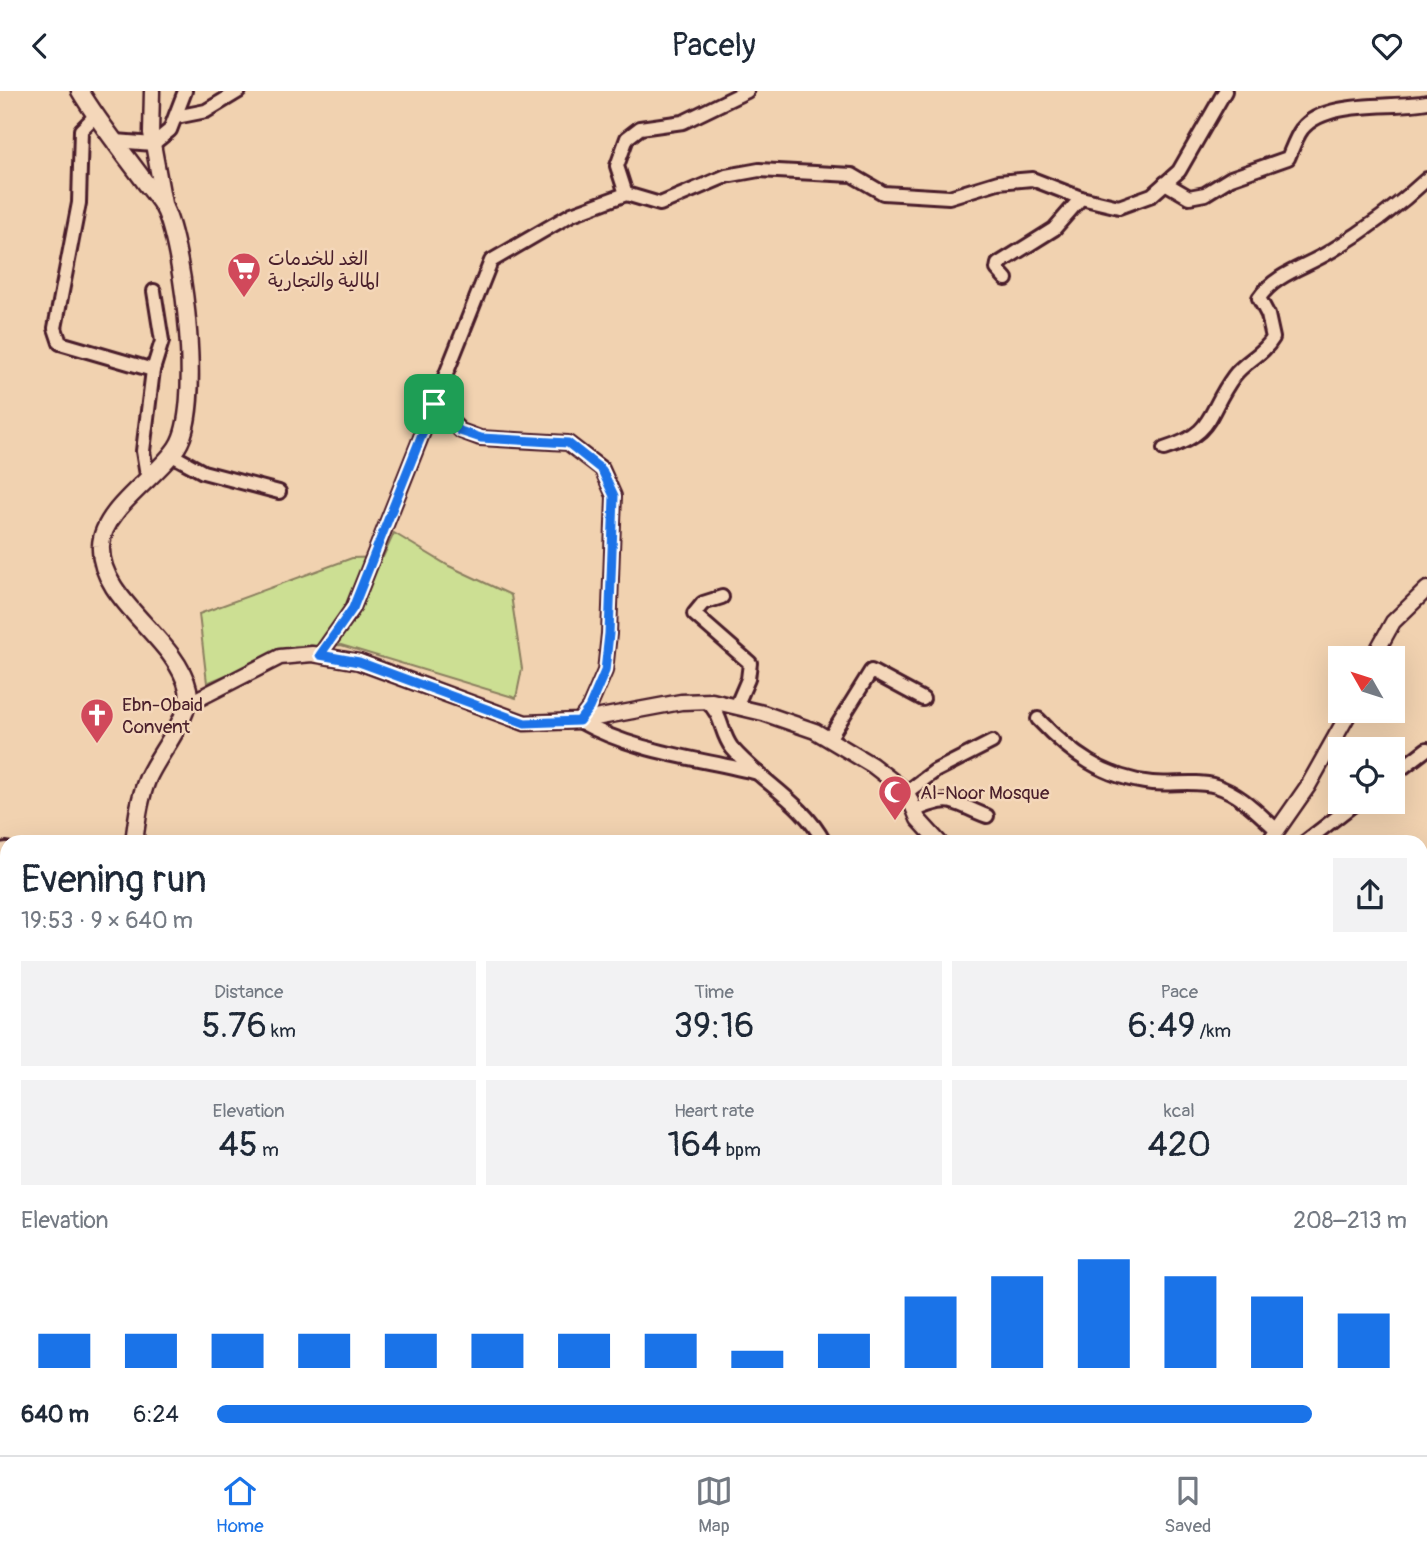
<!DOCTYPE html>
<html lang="en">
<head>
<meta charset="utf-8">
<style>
  body { margin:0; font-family:Pangolin,"Playpen Sans Arabic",sans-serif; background:#f2f2f3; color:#1f2937; height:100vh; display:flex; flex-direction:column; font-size:26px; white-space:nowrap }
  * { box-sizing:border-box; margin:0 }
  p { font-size:23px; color:#747a83 }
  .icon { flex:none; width:38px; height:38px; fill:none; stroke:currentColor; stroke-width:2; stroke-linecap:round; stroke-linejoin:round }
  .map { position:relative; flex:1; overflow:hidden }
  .details { position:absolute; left:0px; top:744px; width:1428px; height:621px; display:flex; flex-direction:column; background:#fff; border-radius:21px 21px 0 0; box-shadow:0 7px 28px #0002 }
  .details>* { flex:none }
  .needle { width:46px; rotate:309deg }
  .controls { position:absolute; left:1328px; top:555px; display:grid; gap:14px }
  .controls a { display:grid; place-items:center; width:77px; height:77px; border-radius:0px; background:#fff; box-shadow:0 7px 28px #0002; font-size:35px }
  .pin { position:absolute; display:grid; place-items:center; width:60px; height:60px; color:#fff; margin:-30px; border-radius:14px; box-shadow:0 4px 10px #0006 }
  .round { display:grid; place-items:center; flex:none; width:74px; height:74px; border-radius:0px; background:#f2f2f3 }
  .head { display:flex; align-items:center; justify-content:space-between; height:119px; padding:0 21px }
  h1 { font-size:38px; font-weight:600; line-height:52px }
  .metrics { display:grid; grid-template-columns:repeat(3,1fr); gap:10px; height:119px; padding:7px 21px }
  .metrics div { display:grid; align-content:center; border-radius:0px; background:#f2f2f3; text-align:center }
  .metrics b { font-size:35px; font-weight:600 }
  .metrics small { font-size:19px; font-weight:400 }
  .metrics p { font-size:19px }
  .chart { height:196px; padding:14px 21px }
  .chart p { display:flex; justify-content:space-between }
  .chart svg { width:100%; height:126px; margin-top:7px; stroke:#1a73e8; stroke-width:6 }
  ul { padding:0 21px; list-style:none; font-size:23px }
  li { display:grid; grid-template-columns:112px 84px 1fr; align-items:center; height:52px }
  li i { height:18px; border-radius:9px; background:#1a73e8 }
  header { display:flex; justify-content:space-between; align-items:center; height:91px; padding:0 21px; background:#fff; font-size:32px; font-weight:600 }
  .dock { display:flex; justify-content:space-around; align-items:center; height:98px; border-top:2px solid #e0e1e3; background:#fff; font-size:19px; color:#747a83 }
  .dock a { display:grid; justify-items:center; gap:4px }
  .dock .current { color:#1a73e8 }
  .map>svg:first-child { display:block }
  .green { fill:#ccdf93; stroke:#8b7f5f; stroke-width:2 }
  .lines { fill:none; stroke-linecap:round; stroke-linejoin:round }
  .minor-casing { stroke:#4a1f2b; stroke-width:18 }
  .tertiary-casing { stroke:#4a1f2b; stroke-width:19 }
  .secondary-casing { stroke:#4a1f2b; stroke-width:21 }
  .minor { stroke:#f4d7ba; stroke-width:12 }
  .tertiary { stroke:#f4d7ba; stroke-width:14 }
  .secondary { stroke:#f4d7ba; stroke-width:16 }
  .route-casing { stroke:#fff; stroke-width:14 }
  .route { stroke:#1a73e8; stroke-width:9 }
  .labels { text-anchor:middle; stroke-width:5; stroke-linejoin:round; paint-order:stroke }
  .poi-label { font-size:19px; fill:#4a1f2b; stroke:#f4d7ba; text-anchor:start }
</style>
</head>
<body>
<header><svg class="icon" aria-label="back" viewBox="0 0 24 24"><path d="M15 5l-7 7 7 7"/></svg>Pacely<svg class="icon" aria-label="heart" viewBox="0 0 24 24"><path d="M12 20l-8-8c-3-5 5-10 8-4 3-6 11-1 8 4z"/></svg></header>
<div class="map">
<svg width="1427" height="1364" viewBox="0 0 1427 1364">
  <rect width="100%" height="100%" fill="#f1d2b0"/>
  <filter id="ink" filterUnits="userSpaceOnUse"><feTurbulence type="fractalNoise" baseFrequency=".0143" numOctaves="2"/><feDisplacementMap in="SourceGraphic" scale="14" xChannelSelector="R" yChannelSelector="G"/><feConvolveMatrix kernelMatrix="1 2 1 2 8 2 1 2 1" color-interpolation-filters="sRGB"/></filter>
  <g filter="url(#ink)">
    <!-- green -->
    <g class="green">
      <path d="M394 442 449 475 511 504 522 578 516 607 341 554 295 555 207 592 199 523 352 467 383 466Z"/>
      <path d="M129 1358H141L142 1364H85Z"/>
    </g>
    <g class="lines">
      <!-- minor casing -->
      <g class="minor-casing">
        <g id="minor">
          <path d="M95 25 81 39 79 112 55 237 60 252 153 279 162 250 154 200"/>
          <path d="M176 26 206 20 239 0"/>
          <path d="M116 50 153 53 170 39 185 0"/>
          <path d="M1165 92 1189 106 1205 103 1231 87 1288 67C1292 58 1296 46 1302 38 1326 8 1392 18 1427 11"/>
          <path d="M626 103 617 75 627 47 640 37 683 31 747 0"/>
          <path d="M1006 188 997 178 998 173 1054 138 1081 107"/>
          <path d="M434 313 461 340 480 347 568 352 602 378 614 405 609 543 605 580 589 617 579 630C634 661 697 667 758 682"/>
          <path d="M1164 358C1216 342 1206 323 1234 285 1245 270 1263 264 1273 247L1268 224 1259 207C1276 182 1306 176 1331 160 1366 139 1397 116 1427 88"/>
          <path d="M172 364 203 381 279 401"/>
          <path d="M148 390 143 360 153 279"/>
          <path d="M722 506 703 512 694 523 750 572 748 588 736 616"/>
          <path d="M320 564 353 517 491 170 572 123 626 103 660 113 726 85 759 79 852 84 883 102 949 106 998 91 1032 88 1081 107 1119 116 1152 104 1179 80 1225 0"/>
          <path d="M706 610C723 623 720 642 732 657 761 691 803 711 824 751"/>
          <path d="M1038 628C1070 662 1104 687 1152 692 1172 694 1197 689 1216 695 1241 703 1258 722 1277 739"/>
          <path d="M829 648 871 580 923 608"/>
          <path d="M1393 684 1427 658"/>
          <path d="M907 701 935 680 992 651"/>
          <path d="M915 719C955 703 950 711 987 725"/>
          <path d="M1305 751 1358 710"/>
          <path d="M0 759 7 758"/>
          <path d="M1421 778 1427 779"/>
          <path d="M0 1136 7 1140"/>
          <path d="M1421 1176 1427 1183"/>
          <path d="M896 1358 902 1364"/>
          <path d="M1063 1358 1065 1364"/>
        </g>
      </g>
      <!-- tertiary casing -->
      <g class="tertiary-casing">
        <g id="tertiary">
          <path d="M152 0 151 42 165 118"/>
          <path d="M1373 567 1393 531 1427 498"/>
          <path d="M188 613 280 566 312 563 359 571 525 632 579 630 681 611 712 610 763 622 815 640 872 674 907 701 918 728 939 751"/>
          <path d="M1269 751 1308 695 1350 620"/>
          <path d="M0 1294 7 1297"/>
          <path d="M310 1358 317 1364"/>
        </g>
      </g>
      <!-- secondary casing -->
      <g class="secondary-casing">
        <g id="secondary">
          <path d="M80 0C99 32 123 61 145 91 152 100 162 111 166 121 184 165 203 317 177 356 158 386 102 418 101 455 98 508 176 547 188 598 193 624 157 664 147 689 139 709 137 729 134 751"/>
          <path d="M0 1088 7 1076"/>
        </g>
      </g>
      <!-- minor -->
      <use href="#minor" class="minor"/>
      <!-- tertiary -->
      <use href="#tertiary" class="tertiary"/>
      <!-- secondary -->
      <use href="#secondary" class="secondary"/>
    </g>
  </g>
  <g class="lines" filter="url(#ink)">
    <!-- route casing -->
    <g class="route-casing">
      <path id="route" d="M434 313 460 340 481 347 568 352 602 379 614 405 609 543 605 580 589 617 579 630 525 632 359 571 320 564 353 517Z"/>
    </g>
    <!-- route -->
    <use href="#route" class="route"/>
  </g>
  <!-- icons -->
  <defs>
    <g id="supermarket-pin" transform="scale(1.75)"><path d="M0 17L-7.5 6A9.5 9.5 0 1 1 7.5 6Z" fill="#d1495b" stroke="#f4d7ba"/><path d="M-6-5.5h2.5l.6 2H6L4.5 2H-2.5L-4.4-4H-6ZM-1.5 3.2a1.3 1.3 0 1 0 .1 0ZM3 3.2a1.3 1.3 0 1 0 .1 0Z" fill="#fff"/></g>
    <g id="church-pin" transform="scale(1.75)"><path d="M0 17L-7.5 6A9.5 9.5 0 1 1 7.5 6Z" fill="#d1495b" stroke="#f4d7ba"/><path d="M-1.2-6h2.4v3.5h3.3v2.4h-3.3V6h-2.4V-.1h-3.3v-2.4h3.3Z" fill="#fff"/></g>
    <g id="mosque-pin" transform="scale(1.75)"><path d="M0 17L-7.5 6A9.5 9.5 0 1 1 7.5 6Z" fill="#d1495b" stroke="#f4d7ba"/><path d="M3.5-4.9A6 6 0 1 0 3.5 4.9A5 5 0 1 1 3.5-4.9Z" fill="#fff"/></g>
  </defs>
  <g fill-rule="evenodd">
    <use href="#supermarket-pin" x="244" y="178"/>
    <use href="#church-pin" x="97" y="624"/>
    <use href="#mosque-pin" x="895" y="701"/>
  </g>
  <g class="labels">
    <!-- poi labels -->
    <g class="poi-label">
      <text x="268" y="174">الغد للخدمات<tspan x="268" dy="22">المالية والتجارية</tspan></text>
      <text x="122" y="620">Ebn-Obaid<tspan x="122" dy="22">Convent</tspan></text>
      <text x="920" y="708">Al-Noor Mosque</text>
    </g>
  </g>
</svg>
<div class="controls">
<a><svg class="needle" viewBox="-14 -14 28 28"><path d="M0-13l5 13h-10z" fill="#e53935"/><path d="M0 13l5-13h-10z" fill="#747a83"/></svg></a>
<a><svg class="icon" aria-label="locate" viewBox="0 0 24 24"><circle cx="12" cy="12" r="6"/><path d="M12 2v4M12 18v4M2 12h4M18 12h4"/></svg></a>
</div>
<div class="pin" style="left:434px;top:313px;background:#1e9e55"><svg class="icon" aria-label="arrive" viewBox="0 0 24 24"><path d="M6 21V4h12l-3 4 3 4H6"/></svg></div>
<section class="details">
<div class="head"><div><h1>Evening run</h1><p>19:53 · 9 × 640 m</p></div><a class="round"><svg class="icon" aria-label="share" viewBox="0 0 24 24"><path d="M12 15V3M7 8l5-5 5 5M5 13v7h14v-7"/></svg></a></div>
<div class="metrics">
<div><p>Distance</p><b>5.76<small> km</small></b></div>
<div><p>Time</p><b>39:16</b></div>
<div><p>Pace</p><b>6:49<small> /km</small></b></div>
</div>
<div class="metrics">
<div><p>Elevation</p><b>45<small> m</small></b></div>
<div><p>Heart rate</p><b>164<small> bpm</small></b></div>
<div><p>kcal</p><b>420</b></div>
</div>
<div class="chart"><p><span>Elevation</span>208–213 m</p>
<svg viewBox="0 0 160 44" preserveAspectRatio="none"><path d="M5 44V32M15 44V32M25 44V32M35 44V32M45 44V32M55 44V32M65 44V32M75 44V32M85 44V38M95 44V32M105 44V19M115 44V12M125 44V6M135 44V12M145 44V19M155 44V25"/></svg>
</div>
<ul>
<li><b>640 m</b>6:24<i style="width:92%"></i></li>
</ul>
</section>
</div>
<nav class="dock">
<a class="current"><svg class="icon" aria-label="home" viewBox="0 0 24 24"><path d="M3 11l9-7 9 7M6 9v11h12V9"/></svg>Home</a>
<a><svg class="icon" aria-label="map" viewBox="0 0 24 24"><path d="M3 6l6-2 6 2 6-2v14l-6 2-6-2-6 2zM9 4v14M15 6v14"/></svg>Map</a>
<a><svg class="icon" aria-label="saved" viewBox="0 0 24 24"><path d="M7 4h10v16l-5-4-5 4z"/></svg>Saved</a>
</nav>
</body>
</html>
